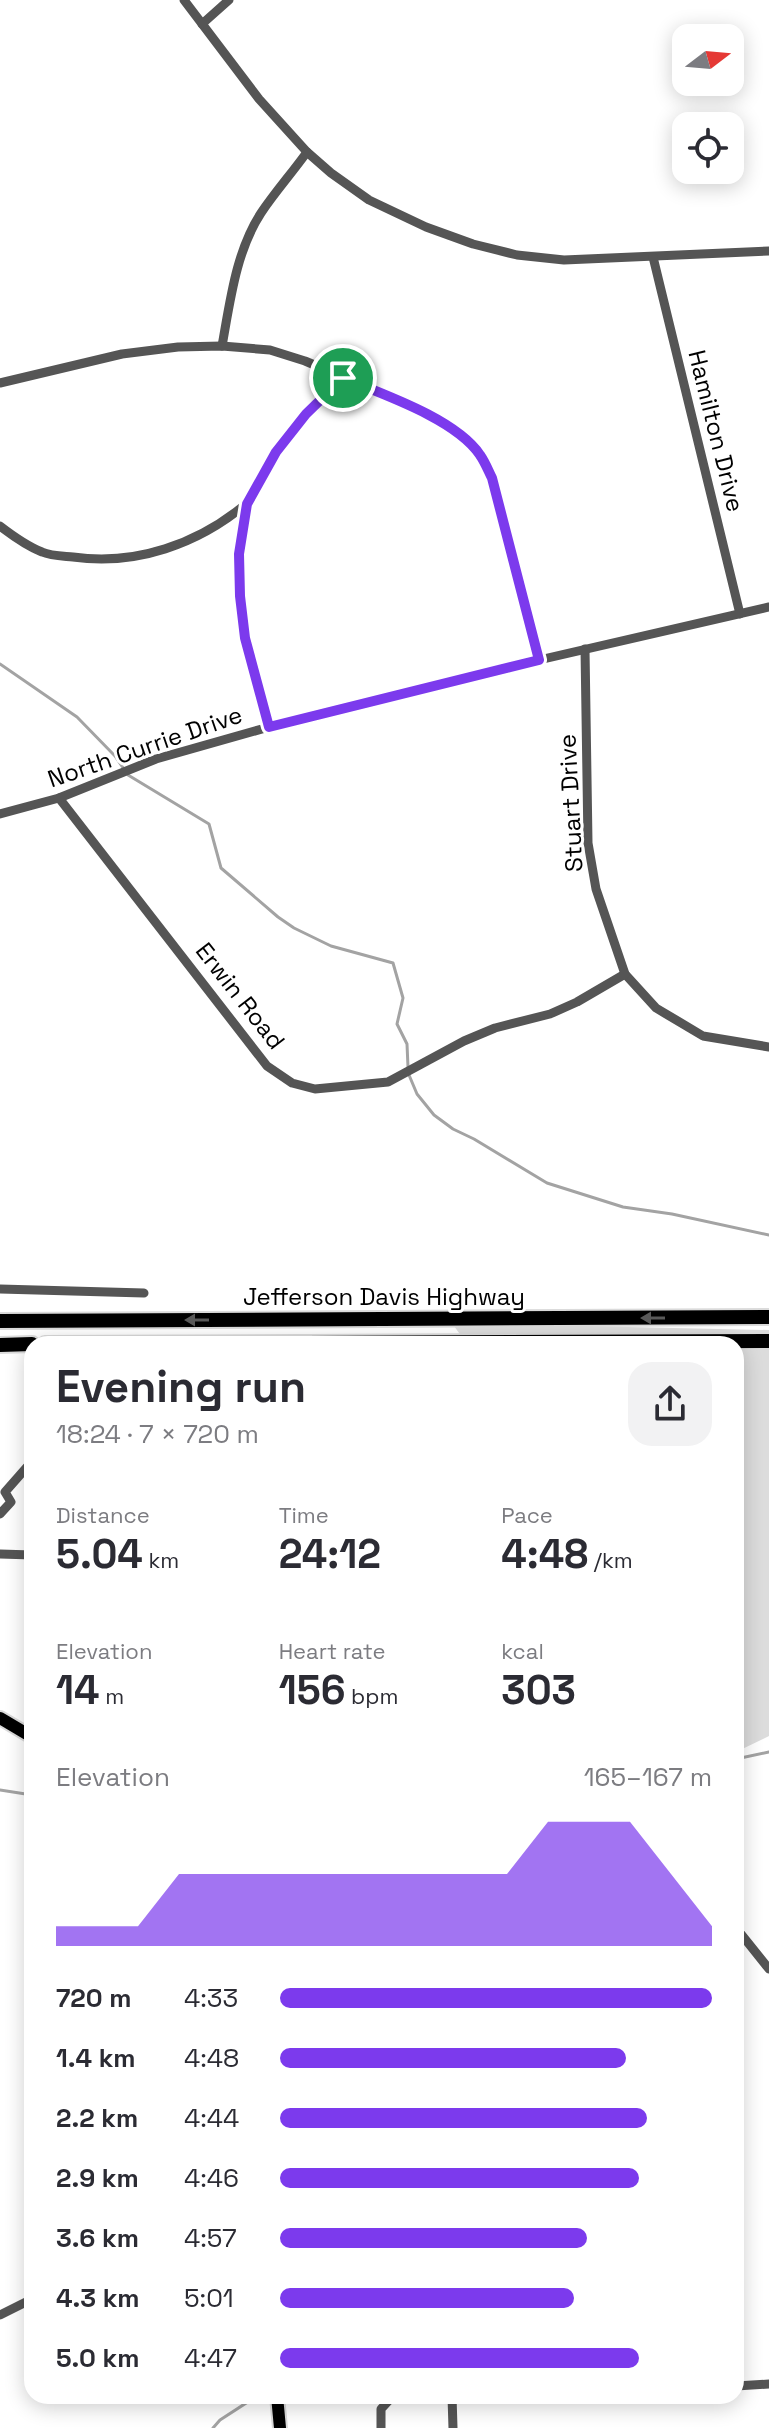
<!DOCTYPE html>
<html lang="en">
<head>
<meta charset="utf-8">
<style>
  body { margin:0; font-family:"Space Grotesk",sans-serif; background:#f2f2f3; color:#2b2b33; height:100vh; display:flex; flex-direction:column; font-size:30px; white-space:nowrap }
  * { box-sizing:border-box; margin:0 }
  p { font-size:26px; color:#7c7c81 }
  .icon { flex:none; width:44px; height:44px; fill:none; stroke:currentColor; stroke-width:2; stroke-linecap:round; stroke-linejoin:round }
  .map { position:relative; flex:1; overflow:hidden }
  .panel { position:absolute; left:24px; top:1336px; width:720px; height:1068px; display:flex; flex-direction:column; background:#fff; border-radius:24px; box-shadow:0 4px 20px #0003 }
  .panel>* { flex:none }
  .needle { width:52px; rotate:74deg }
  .controls { position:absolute; left:672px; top:24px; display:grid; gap:16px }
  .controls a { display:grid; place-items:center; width:72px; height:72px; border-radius:16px; background:#fff; box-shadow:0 4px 20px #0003; font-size:40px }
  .pin { position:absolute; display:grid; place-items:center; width:68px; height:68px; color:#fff; margin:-34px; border:4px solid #fff; border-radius:50%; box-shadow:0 2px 8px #0007 }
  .round { display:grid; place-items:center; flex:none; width:84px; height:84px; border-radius:24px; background:#f2f2f3 }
  .overview { display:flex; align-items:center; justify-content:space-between; height:136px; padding:0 32px }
  h1 { font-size:44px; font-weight:600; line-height:60px }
  .stats { display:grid; grid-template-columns:repeat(3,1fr); gap:12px; height:136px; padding:8px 32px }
  .stats div { display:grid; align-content:center }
  .stats b { font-size:40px; font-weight:600 }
  .stats small { font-size:22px; font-weight:400 }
  .stats p { font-size:22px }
  .chart { height:224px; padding:16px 32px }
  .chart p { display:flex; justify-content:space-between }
  .chart svg { width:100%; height:144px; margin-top:8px; fill:#7c3aed; opacity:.7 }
  ul { padding:0 32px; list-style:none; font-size:26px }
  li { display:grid; grid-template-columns:128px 96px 1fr; align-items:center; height:60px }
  li i { height:20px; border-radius:10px; background:#7c3aed }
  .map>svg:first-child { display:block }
  .green { fill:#dcdcdc }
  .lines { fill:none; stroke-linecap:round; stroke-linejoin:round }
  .stream { stroke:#a3a3a3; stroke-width:3 }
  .major-casing { stroke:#dbdbdb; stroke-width:16 }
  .highway-casing { stroke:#dbdbdb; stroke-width:18 }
  .minor { stroke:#555; stroke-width:9 }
  .major { stroke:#000; stroke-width:12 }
  .highway { stroke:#000; stroke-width:14 }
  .oneway { fill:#595959 }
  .route-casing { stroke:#fff; stroke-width:16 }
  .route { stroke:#7c3aed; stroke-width:10 }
  .labels { text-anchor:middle; stroke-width:6; stroke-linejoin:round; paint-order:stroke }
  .street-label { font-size:24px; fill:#000; stroke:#fff }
</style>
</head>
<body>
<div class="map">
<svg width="769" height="2428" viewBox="0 0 769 2428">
  <rect width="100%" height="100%" fill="#fff"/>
  <!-- green -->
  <path class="green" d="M536 1325 769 1330V1736L736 1752V1344H467L454 1326Z"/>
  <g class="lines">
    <!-- stream -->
    <g class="stream">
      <path d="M0 664 77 717 115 756 128 775 209 824 221 868 278 917 294 928 331 946 393 963 403 998 397 1024 407 1044 408 1067"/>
      <path d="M409 1075 417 1094 434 1115 453 1129 474 1139 547 1183 623 1207 672 1214 769 1235"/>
      <path d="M736 1759 769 1752"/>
      <path d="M0 1790 32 1795"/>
      <path d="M213 2428 220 2420 257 2396"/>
    </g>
    <!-- major casing -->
    <g class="major-casing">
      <g id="major">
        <path d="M0 1718 32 1737"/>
        <path d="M277 2396 280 2428"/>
      </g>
    </g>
    <!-- highway casing -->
    <g class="highway-casing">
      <g id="highway">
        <path d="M0 1321 769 1317"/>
        <path d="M45 1344 769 1341"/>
        <path d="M0 1345 32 1344"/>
      </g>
    </g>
    <!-- minor -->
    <g class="minor">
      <path d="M184 0 259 99 307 152 331 173 369 200 426 227 473 244 517 255 564 260 769 251"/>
      <path d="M202 24 229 0"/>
      <path d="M653 257 740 614"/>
      <path d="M222 346C230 302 236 251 261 213 275 192 292 173 307 152"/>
      <path d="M0 383 122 354 178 347 222 346 270 350 305 361 410 405 463 438 479 453 492 478 539 660"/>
      <path d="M0 526C13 536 27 546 42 552 51 556 63 556 73 557 136 566 198 544 246 504"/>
      <path d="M585 649 588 843 596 889 625 974 656 1008 703 1036 769 1047"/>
      <path d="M269 727 245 638 240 596 239 554 247 504 276 452 306 414 343 378"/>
      <path d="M59 798 267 1066 292 1083 315 1089 388 1082 464 1041 495 1028 550 1014 577 1002 625 974"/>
      <path d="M0 814 59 798 156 759 269 727 539 660 769 607"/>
      <path d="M0 1289 144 1293"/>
      <path d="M0 1514 11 1502 5 1492 27 1467 32 1472"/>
      <path d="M0 1554 32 1555"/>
      <path d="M741 1934 769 1969"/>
      <path d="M0 2315 32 2299"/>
      <path d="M736 2386 769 2384"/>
      <path d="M452 2396 453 2428"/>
      <path d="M381 2428V2409L393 2396"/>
    </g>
    <!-- major -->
    <use href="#major" class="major"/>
    <!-- highway -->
    <use href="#highway" class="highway"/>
  </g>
  <!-- one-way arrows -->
  <defs><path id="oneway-solid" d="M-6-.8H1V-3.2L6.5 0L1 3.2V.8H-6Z" transform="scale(2)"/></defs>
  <g class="oneway">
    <use href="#oneway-solid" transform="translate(653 1318) rotate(180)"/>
    <use href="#oneway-solid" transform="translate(197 1320) rotate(180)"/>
  </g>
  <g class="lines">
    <!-- route casing -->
    <g class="route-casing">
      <path id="route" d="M343 378C382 394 456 419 480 455 485 462 488 470 492 478L539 660 269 727 245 638 240 596 239 554 247 504 276 452 306 414Z"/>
    </g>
    <!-- route -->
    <use href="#route" class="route"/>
  </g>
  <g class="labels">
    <!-- street labels -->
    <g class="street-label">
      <text transform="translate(716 431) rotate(76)" y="8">Hamilton Drive</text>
      <text transform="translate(145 747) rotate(-19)" y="8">North Currie Drive</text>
      <text transform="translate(571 803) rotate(-93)" y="8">Stuart Drive</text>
      <text transform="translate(240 996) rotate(52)" y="8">Erwin Road</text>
      <text x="384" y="1305">Jefferson Davis Highway</text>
    </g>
  </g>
</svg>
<div class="controls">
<a><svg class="needle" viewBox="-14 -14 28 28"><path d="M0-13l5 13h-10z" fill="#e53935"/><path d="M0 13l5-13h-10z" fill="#7c7c81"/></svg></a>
<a><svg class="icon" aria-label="locate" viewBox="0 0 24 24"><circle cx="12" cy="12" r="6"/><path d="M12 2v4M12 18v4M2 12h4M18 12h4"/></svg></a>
</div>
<div class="pin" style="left:343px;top:378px;background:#1e9e55"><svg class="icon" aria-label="arrive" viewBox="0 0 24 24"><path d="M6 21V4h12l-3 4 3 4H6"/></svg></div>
<section class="panel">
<div class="overview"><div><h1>Evening run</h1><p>18:24 · 7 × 720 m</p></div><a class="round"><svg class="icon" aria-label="share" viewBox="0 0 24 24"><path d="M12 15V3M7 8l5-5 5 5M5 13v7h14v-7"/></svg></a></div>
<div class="stats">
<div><p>Distance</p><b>5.04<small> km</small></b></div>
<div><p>Time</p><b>24:12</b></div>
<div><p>Pace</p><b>4:48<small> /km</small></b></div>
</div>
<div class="stats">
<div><p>Elevation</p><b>14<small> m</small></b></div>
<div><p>Heart rate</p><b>156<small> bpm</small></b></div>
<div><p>kcal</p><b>303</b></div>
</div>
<div class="chart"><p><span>Elevation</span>165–167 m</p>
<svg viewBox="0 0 160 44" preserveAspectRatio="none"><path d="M0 44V38L10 38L20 38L30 22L40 22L50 22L60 22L70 22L80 22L90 22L100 22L110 22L120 6L130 6L140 6L150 22L160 38V44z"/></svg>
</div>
<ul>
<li><b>720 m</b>4:33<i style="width:100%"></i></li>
<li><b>1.4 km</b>4:48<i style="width:80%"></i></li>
<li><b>2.2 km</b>4:44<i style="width:85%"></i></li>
<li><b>2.9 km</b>4:46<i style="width:83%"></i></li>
<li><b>3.6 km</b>4:57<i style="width:71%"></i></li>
<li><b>4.3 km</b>5:01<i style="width:68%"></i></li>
<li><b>5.0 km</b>4:47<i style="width:83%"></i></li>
</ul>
</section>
</div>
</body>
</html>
